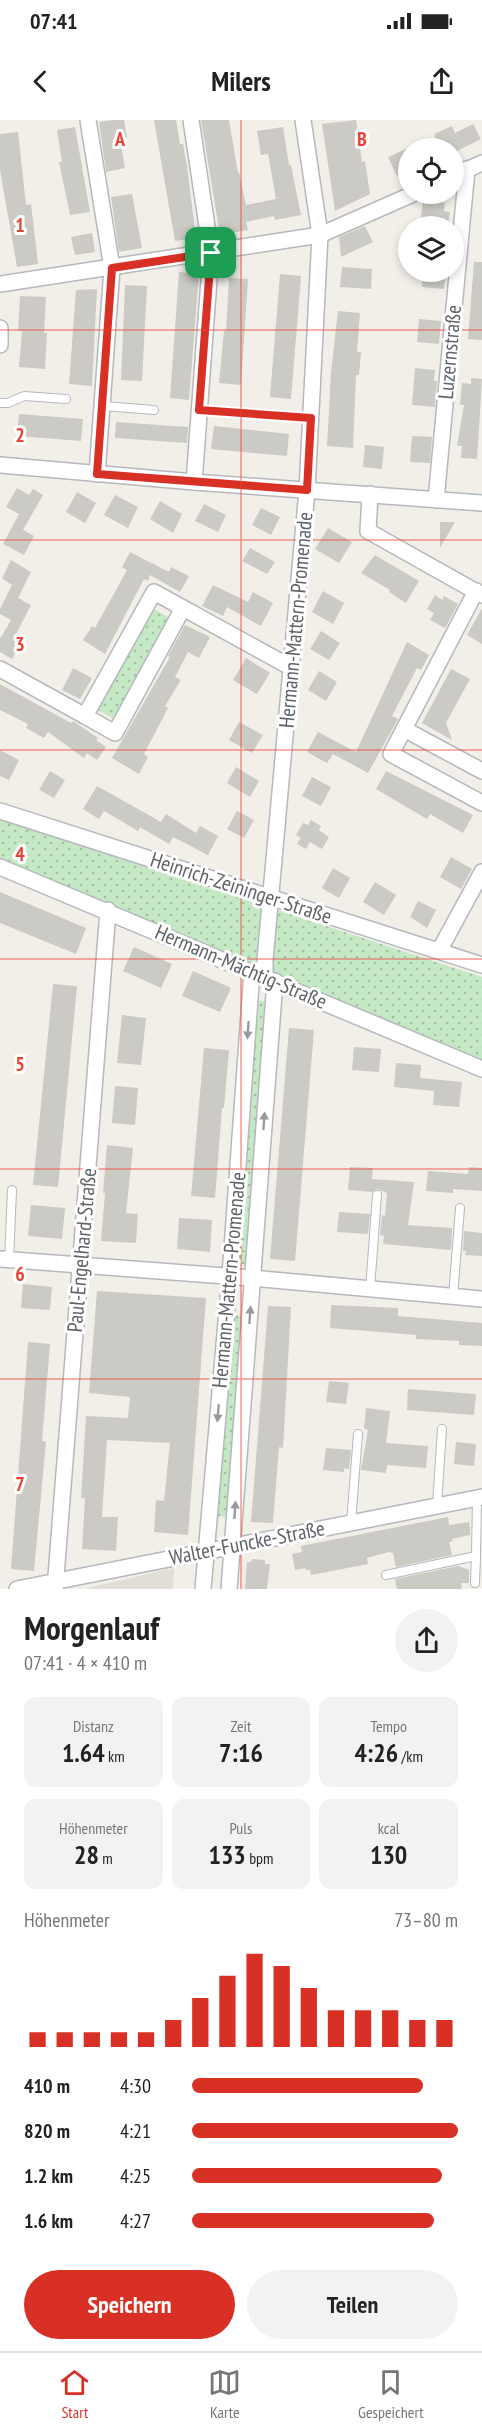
<!DOCTYPE html>
<html lang="de">
<head>
<meta charset="utf-8">
<style>
  body { margin:0; font-family:"PT Sans Narrow",sans-serif; background:#f2f2f2; color:#222; height:100vh; display:flex; flex-direction:column; font-size:22px; white-space:nowrap }
  * { box-sizing:border-box; margin:0 }
  p { font-size:20px; color:#767676 }
  .icon { flex:none; width:33px; height:33px; fill:none; stroke:currentColor; stroke-width:2; stroke-linecap:round; stroke-linejoin:round }
  .map { position:relative; height:1469px; overflow:hidden }
  .details { display:flex; flex-direction:column; background:#fff; flex:1 }
  .details>* { flex:none }
  .controls { position:absolute; left:398px; top:18px; display:grid; gap:12px }
  .controls a { display:grid; place-items:center; width:66px; height:66px; border-radius:50%; background:#fff; box-shadow:0 3px 9px #0003; font-size:30px }
  .pin { position:absolute; display:grid; place-items:center; width:51px; height:51px; color:#fff; margin:-26px; border-radius:12px; box-shadow:0 3px 9px #0006 }
  .round { display:grid; place-items:center; flex:none; width:63px; height:63px; border-radius:32px; background:#f2f2f2 }
  .head { display:flex; align-items:center; justify-content:space-between; height:102px; padding:0 24px }
  h1 { font-size:33px; font-weight:800; line-height:45px }
  .figures { display:grid; grid-template-columns:repeat(3,1fr); gap:9px; height:102px; padding:6px 24px }
  .figures div { display:grid; align-content:center; border-radius:12px; background:#f2f2f2; text-align:center }
  .figures b { font-size:26px; font-weight:800 }
  .figures small { font-size:16px; font-weight:400 }
  .figures p { font-size:16px }
  .chart { height:168px; padding:12px 24px }
  .chart p { display:flex; justify-content:space-between }
  .chart svg { width:100%; height:108px; margin-top:6px; stroke:#d93025; stroke-width:6 }
  .action { display:flex; gap:12px; margin-top:auto; padding:12px 24px }
  .action a { flex:1; height:69px; border-radius:36px; background:#d93025; color:#fff; font-size:24px; font-weight:800; line-height:69px; text-align:center }
  .action a+a { background:#f2f2f2; color:#222 }
  ul { padding:0 24px; list-style:none; font-size:20px }
  li { display:grid; grid-template-columns:96px 72px 1fr; align-items:center; height:45px }
  li i { height:15px; border-radius:8px; background:#d93025 }
  .status { display:flex; justify-content:space-between; align-items:center; height:42px; padding:0 30px; background:#fff; direction:ltr }
  .status svg { height:16px; fill:currentColor }
  header { display:flex; justify-content:space-between; align-items:center; height:78px; padding:0 24px; background:#fff; font-size:27px; font-weight:800 }
  .menu { display:flex; justify-content:space-around; align-items:center; height:84px; border-top:2px solid #e0e0e0; background:#fff; font-size:16px; color:#767676 }
  .menu a { display:grid; justify-items:center; gap:3px }
  .menu .active { color:#d93025 }
  .map>svg:first-child { display:block }
  .education { fill:#e1ded6 }
  .grass { fill:url(#grass-dots) }
  .building { fill:#cccac5 }
  .lines { fill:none; stroke-linecap:round; stroke-linejoin:round }
  .service-casing { stroke:#b5b8bc; stroke-width:10 }
  .minor-casing { stroke:#b5b8bc; stroke-width:18 }
  .service { stroke:#fff; stroke-width:8 }
  .minor { stroke:#fff; stroke-width:15 }
  .oneway { fill:#979a9d }
  .route-casing { stroke:#fff; stroke-width:12 }
  .route { stroke:#d93025; stroke-width:8 }
  .grid { fill:none; stroke:#ea4335; stroke-width:1.5; stroke-opacity:0.55 }
  .labels { text-anchor:middle; stroke-width:6; stroke-linejoin:round; paint-order:stroke }
  .street-label { font-size:21px; fill:#5f6368; stroke:#fff }
  .grid-label { font-size:20px; text-anchor:middle; font-weight:bold; fill:#ea4335; stroke:#fff; stroke-width:6; stroke-linejoin:round; paint-order:stroke }
</style>
</head>
<body>
<div class="status"><b>07:41</b><svg viewBox="0 0 49 12"><path d="M0 12V9h3v3zM5 12V6h3v6zM10 12V3h3v9zM15 12V0h3v12zM26 1h20v11H26zM47 4h2v5h-2z"/></svg></div>
<header><svg class="icon" aria-label="back" viewBox="0 0 24 24"><path d="M15 5l-7 7 7 7"/></svg>Milers<svg class="icon" aria-label="share" viewBox="0 0 24 24"><path d="M12 15V3M7 8l5-5 5 5M5 13v7h14v-7"/></svg></header>
<div class="map">
<svg width="482" height="1469" viewBox="0 0 482 1469">
  <defs>
    <pattern id="grass-dots" width="8" height="8" patternUnits="userSpaceOnUse" patternTransform="scale(1.5)"><rect width="8" height="8" fill="#c5e8c5"/><path d="M2 2h.1M6 6h.1" fill="none" stroke="#a3c0a4" stroke-width="1.8" stroke-linecap="round"/></pattern>
  </defs>
  <rect width="100%" height="100%" fill="#f1efe8"/>
  <!-- education -->
  <path class="education" d="M174 1448 173 1469H87V1468Z"/>
  <!-- grass -->
  <g class="grass">
    <path d="M154 489 170 498 114 599 98 590Z"/>
    <path d="M0 699 482 857V940L0 741Z"/>
    <path d="M256 880 268 882 247 1144H236Z"/>
    <path d="M231 1195 243 1196 227 1397 214 1396Z"/>
  </g>
  <!-- building -->
  <g class="building">
    <path d="M113 0H124L127 18 120 19 125 48 106 52 99 2Z"/>
    <path d="M154 0H176L180 24H183L187 46 196 118 175 121Z"/>
    <path d="M201 0H229L238 53 239 52 246 85 276 79 268 34 261 35 257 11 283 7 289 45H291L301 95 275 100 274 96 246 102 248 110 220 115Z"/>
    <path d="M356 0 362 42 365 41 370 74 335 91 322 4Z"/>
    <path d="M473 4 481 19 453 33V28H440L434 14 452 6 455 13Z"/>
    <path d="M75 7 90 92 70 95 59 42H62L57 10Z"/>
    <path d="M18 12 26 85 31 84 38 144 17 147 0 50V14Z"/>
    <path d="M408 28V50L397 56 388 37Z"/>
    <path d="M132 74 142 128 119 132 111 77Z"/>
    <path d="M423 80 445 83 444 91 450 92 448 106H420Z"/>
    <path d="M365 106 373 122 341 137 339 117Z"/>
    <path d="M92 113 95 132 75 135 71 117Z"/>
    <path d="M474 142H482V220L468 219Z"/>
    <path d="M342 147 372 149 371 169 340 167Z"/>
    <path d="M179 152 199 154 189 280 170 278Z"/>
    <path d="M423 152H446L444 169 422 167Z"/>
    <path d="M280 154 301 156 291 279 270 277Z"/>
    <path d="M229 158 248 159 241 265 219 263 224 211H226Z"/>
    <path d="M125 165 147 166 142 261 121 260Z"/>
    <path d="M97 169 92 266 69 264 76 170Z"/>
    <path d="M20 176 46 177 44 213H47L45 249 19 247 22 211H18Z"/>
    <path d="M338 191 360 193 357 232H361L359 255H356L353 328 327 326 331 252Z"/>
    <path d="M419 199 441 201 439 224 417 222Z"/>
    <path d="M415 248 435 250 434 261H437L435 287 412 285Z"/>
    <path d="M471 258 482 259 477 339 461 338 462 326H457L464 285H460L462 263 471 264Z"/>
    <path d="M19 294 83 299 81 321 17 316Z"/>
    <path d="M116 302 188 307 187 323 115 318Z"/>
    <path d="M214 306 289 314 287 336 211 329Z"/>
    <path d="M412 316 432 317 430 343 410 342Z"/>
    <path d="M365 325 384 327 382 349 363 347Z"/>
    <path d="M17 368 29 375 33 369 43 375 23 410 34 416 24 435 3 424 19 394 6 387Z"/>
    <path d="M77 372 96 383 85 403 66 392Z"/>
    <path d="M115 375 138 387 128 408 104 395Z"/>
    <path d="M160 381 182 394 173 413 150 399Z"/>
    <path d="M204 384 226 395 218 412 195 401Z"/>
    <path d="M261 388 280 397 271 415 252 405Z"/>
    <path d="M440 402H455L440 428Z"/>
    <path d="M328 408 352 422 339 443 315 429Z"/>
    <path d="M250 428 275 442 267 454 242 441Z"/>
    <path d="M130 432 169 452 171 447 189 456 180 472 150 455 148 461 144 459 105 534 83 520 92 506 95 508 127 450 122 447Z"/>
    <path d="M375 435 419 461 406 483 389 472 390 470 361 453Z"/>
    <path d="M11 440 31 452 18 478 31 485 15 516 23 520 12 539 0 532V519L11 500 0 494V489L12 465 2 458Z"/>
    <path d="M213 465 248 482 253 472 273 483 261 506 227 487 223 496 202 486Z"/>
    <path d="M323 471 344 483 333 504 312 492Z"/>
    <path d="M435 475 442 480 444 476 458 484 445 508 430 500 434 493 427 489Z"/>
    <path d="M482 488V524L467 515Z"/>
    <path d="M185 505 210 517 199 538 188 532 175 557 181 560 165 586 168 588 144 634 148 637 139 654 112 638 170 537 168 536Z"/>
    <path d="M321 511 340 523 329 540 310 529Z"/>
    <path d="M407 522 429 535 421 550 417 548 392 596 398 599 368 653 333 634 327 643 307 632 318 612 356 632Z"/>
    <path d="M246 538 270 553 257 574 233 560Z"/>
    <path d="M73 548 92 558 80 579 62 570Z"/>
    <path d="M451 549 470 559 446 603 452 620 422 603Z"/>
    <path d="M319 551 337 562 326 581 308 570Z"/>
    <path d="M0 564 71 603 73 601 98 618 96 620 106 627 97 640 87 633 84 638 48 612 44 618 26 608 28 604 0 590Z"/>
    <path d="M239 602 263 615 252 633 229 620Z"/>
    <path d="M0 630 19 640 9 660 0 656Z"/>
    <path d="M236 647 259 661 250 677 227 663Z"/>
    <path d="M50 651 65 660 54 678 39 670Z"/>
    <path d="M386 651 473 695 463 713 430 694 427 699 376 669Z"/>
    <path d="M312 657 331 667 321 686 302 676Z"/>
    <path d="M97 666 161 702 166 694 196 713 200 706 218 716 208 735 173 717 169 724 140 707 138 711 104 691 99 699 83 689Z"/>
    <path d="M237 691 254 700 244 718 227 709Z"/>
    <path d="M311 700 321 706 319 710 329 717 322 729 310 722 306 729 297 724 301 718 296 715 303 703 308 705Z"/>
    <path d="M451 737 472 749 461 769 440 757Z"/>
    <path d="M333 748 350 758 339 778 322 768Z"/>
    <path d="M375 762 396 775 384 795 363 782Z"/>
    <path d="M0 772 86 808 76 834 0 803Z"/>
    <path d="M418 781 436 790 427 808 410 797Z"/>
    <path d="M134 827 172 844 161 868 123 851Z"/>
    <path d="M193 851 231 868 220 892 182 876Z"/>
    <path d="M53 864 77 866 58 1067 33 1065Z"/>
    <path d="M122 895 146 898 141 945 117 943Z"/>
    <path d="M289 908 314 910 295 1141 270 1139Z"/>
    <path d="M354 927 381 929 379 952 352 950Z"/>
    <path d="M204 928 229 930 224 988H222L215 1078 191 1076Z"/>
    <path d="M396 943 421 945 420 958 462 962 459 987 433 985 434 971 394 967Z"/>
    <path d="M115 966 138 968 135 1005 112 1003Z"/>
    <path d="M107 1025 133 1028 126 1093 138 1094 136 1123 101 1121 105 1073H103Z"/>
    <path d="M350 1047 373 1048 372 1059 414 1062 408 1105 452 1108 451 1130 383 1124 384 1116 380 1115 382 1095 385 1096 387 1073 377 1069 372 1072 348 1070Z"/>
    <path d="M469 1047 482 1048V1071L453 1069V1073L426 1071 428 1051 468 1054Z"/>
    <path d="M31 1085 65 1088 62 1119 28 1116Z"/>
    <path d="M339 1092 370 1094 368 1114 337 1112Z"/>
    <path d="M179 1098 212 1100 210 1132 177 1129Z"/>
    <path d="M464 1111 482 1113V1136L465 1135 466 1131H463Z"/>
    <path d="M23 1164 52 1167 50 1190 21 1188Z"/>
    <path d="M97 1171 206 1178 188 1415 154 1412 156 1380 164 1381 170 1323 107 1320 102 1397H118L116 1431 82 1429 85 1378H81L86 1296 128 1298 130 1277 89 1273Z"/>
    <path d="M331 1185 398 1188V1196L482 1203V1226L459 1225V1221L416 1219V1215L330 1208Z"/>
    <path d="M268 1186 291 1187 283 1328 279 1327 273 1403 251 1402Z"/>
    <path d="M28 1222 50 1224 42 1321 46 1322 34 1451 11 1449Z"/>
    <path d="M329 1261 349 1263 346 1284 326 1282Z"/>
    <path d="M408 1269 476 1274 474 1295 407 1290Z"/>
    <path d="M366 1288 390 1291 386 1323 428 1326 426 1348 387 1345 386 1353 361 1350 368 1310 364 1309Z"/>
    <path d="M456 1322 476 1324 474 1346 454 1344Z"/>
    <path d="M326 1328 351 1330 349 1349 344 1348V1352L323 1350Z"/>
    <path d="M448 1397 449 1405 469 1402 470 1408V1415L452 1419 453 1421 449 1422 452 1435 396 1447 393 1433 389 1432 367 1438 368 1444 311 1455 310 1450H306L305 1448 295 1450 292 1434 302 1432 301 1426Z"/>
    <path d="M252 1439 265 1440V1444H270L267 1469H245L247 1442H251Z"/>
    <path d="M458 1446 469 1450V1463H461L462 1469H397L395 1459Z"/>
  </g>
  <g class="lines">
    <!-- service casing -->
    <g class="service-casing">
      <g id="service">
        <path d="M0 283H8L24 276 66 279"/>
        <path d="M103 286 154 290"/>
        <path d="M199 290 311 298"/>
        <path d="M9 1140 12 1070"/>
        <path d="M370 1169 377 1075"/>
        <path d="M453 1177 460 1088"/>
        <path d="M437 1385 442 1309"/>
        <path d="M351 1402 358 1314"/>
        <path d="M386 1455 476 1436 477 1378"/>
        <path d="M475 1463 476 1436"/>
      </g>
    </g>
    <!-- minor casing -->
    <g class="minor-casing">
      <g id="minor">
        <path d="M88 0 112 148 97 354"/>
        <path d="M191 0 211 133 194 362"/>
        <path d="M453 56 482 43"/>
        <path d="M0 164 320 115 413 74"/>
        <path d="M0 208V225"/>
        <path d="M0 345 194 362 482 383"/>
        <path d="M370 374 368 411 482 475"/>
        <path d="M436 380 467 49"/>
        <path d="M476 471 391 634 482 683"/>
        <path d="M0 549 85 596 154 472 292 548"/>
        <path d="M85 596 115 613 183 488"/>
        <path d="M404 609 482 651"/>
        <path d="M0 691 482 845"/>
        <path d="M0 747 482 949"/>
        <path d="M439 831 482 752"/>
        <path d="M265 857V840L307 370 320 115 303 0"/>
        <path d="M0 1139 252 1158 482 1179"/>
        <path d="M17 1469 482 1377"/>
        <path d="M55 1469 108 790"/>
        <path d="M203 1469 230 1156 252 851"/>
        <path d="M229 1469 275 861"/>
      </g>
    </g>
    <!-- service -->
    <use href="#service" class="service"/>
    <!-- minor -->
    <use href="#minor" class="minor"/>
  </g>
  <!-- one-way arrows -->
  <defs><path id="oneway-solid" d="M-6-.8H1V-3.2L6.5 0L1 3.2V.8H-6Z" transform="scale(1.5)"/></defs>
  <g class="oneway">
    <use href="#oneway-solid" transform="translate(248 910) rotate(94)"/>
    <use href="#oneway-solid" transform="translate(264 1001) rotate(-86)"/>
    <use href="#oneway-solid" transform="translate(250 1195) rotate(-86)"/>
    <use href="#oneway-solid" transform="translate(218 1293) rotate(95)"/>
    <use href="#oneway-solid" transform="translate(235 1390) rotate(-86)"/>
  </g>
  <g class="lines">
    <!-- route casing -->
    <g class="route-casing">
      <path id="route" d="M211 133 199 290 311 298 307 370 97 354 112 148Z"/>
    </g>
    <!-- route -->
    <use href="#route" class="route"/>
  </g>
  <!-- grid -->
  <path class="grid" d="M241 0V1469M0 210H482M0 420H482M0 630H482M0 839H482M0 1049H482M0 1259H482"/>
  <g class="labels">
    <!-- street labels -->
    <g class="street-label">
      <text transform="translate(450 232) rotate(-85)" y="7">Luzernstraße</text>
      <text transform="translate(296 500) rotate(-85)" y="7">Hermann-Mattern-Promenade</text>
      <text transform="translate(241 768) rotate(18)" y="7">Heinrich-Zeininger-Straße</text>
      <text transform="translate(241 847) rotate(23)" y="7">Hermann-Mächtig-Straße</text>
      <text transform="translate(82 1130) rotate(-85)" y="7">Paul-Engelhard-Straße</text>
      <text transform="translate(229 1160) rotate(-85)" y="7">Hermann-Mattern-Promenade</text>
      <text transform="translate(247 1423) rotate(-11)" y="7">Walter-Funcke-Straße</text>
    </g>
  </g>
  <g class="grid-label">
    <text x="120" y="26">A</text>
    <text x="362" y="26">B</text>
    <text x="20" y="112">1</text>
    <text x="20" y="322">2</text>
    <text x="20" y="531">3</text>
    <text x="20" y="741">4</text>
    <text x="20" y="951">5</text>
    <text x="20" y="1161">6</text>
    <text x="20" y="1371">7</text>
  </g>
</svg>
<div class="controls">
<a><svg class="icon" aria-label="locate" viewBox="0 0 24 24"><circle cx="12" cy="12" r="6"/><path d="M12 2v4M12 18v4M2 12h4M18 12h4"/></svg></a>
<a><svg class="icon" aria-label="layers" viewBox="0 0 24 24"><path d="M12 4l9 5-9 5-9-5zM3 14l9 5 9-5"/></svg></a>
</div>
<div class="pin" style="left:211px;top:133px;background:#1e9e55"><svg class="icon" aria-label="arrive" viewBox="0 0 24 24"><path d="M6 21V4h12l-3 4 3 4H6"/></svg></div>
</div>
<section class="details">
<div class="head"><div><h1>Morgenlauf</h1><p>07:41 · 4 × 410 m</p></div><a class="round"><svg class="icon" aria-label="share" viewBox="0 0 24 24"><path d="M12 15V3M7 8l5-5 5 5M5 13v7h14v-7"/></svg></a></div>
<div class="figures">
<div><p>Distanz</p><b>1.64<small> km</small></b></div>
<div><p>Zeit</p><b>7:16</b></div>
<div><p>Tempo</p><b>4:26<small> /km</small></b></div>
</div>
<div class="figures">
<div><p>Höhenmeter</p><b>28<small> m</small></b></div>
<div><p>Puls</p><b>133<small> bpm</small></b></div>
<div><p>kcal</p><b>130</b></div>
</div>
<div class="chart"><p><span>Höhenmeter</span>73–80 m</p>
<svg viewBox="0 0 160 44" preserveAspectRatio="none"><path d="M5 44V38M15 44V38M25 44V38M35 44V38M45 44V38M55 44V33M65 44V24M75 44V15M85 44V6M95 44V11M105 44V20M115 44V29M125 44V29M135 44V29M145 44V33M155 44V33"/></svg>
</div>
<ul>
<li><b>410 m</b>4:30<i style="width:87%"></i></li>
<li><b>820 m</b>4:21<i style="width:100%"></i></li>
<li><b>1.2 km</b>4:25<i style="width:94%"></i></li>
<li><b>1.6 km</b>4:27<i style="width:91%"></i></li>
</ul>
<div class="action"><a>Speichern</a><a>Teilen</a></div>
</section>
<nav class="menu">
<a class="active"><svg class="icon" aria-label="home" viewBox="0 0 24 24"><path d="M3 11l9-7 9 7M6 9v11h12V9"/></svg>Start</a>
<a><svg class="icon" aria-label="map" viewBox="0 0 24 24"><path d="M3 6l6-2 6 2 6-2v14l-6 2-6-2-6 2zM9 4v14M15 6v14"/></svg>Karte</a>
<a><svg class="icon" aria-label="saved" viewBox="0 0 24 24"><path d="M7 4h10v16l-5-4-5 4z"/></svg>Gespeichert</a>
</nav>
</body>
</html>
